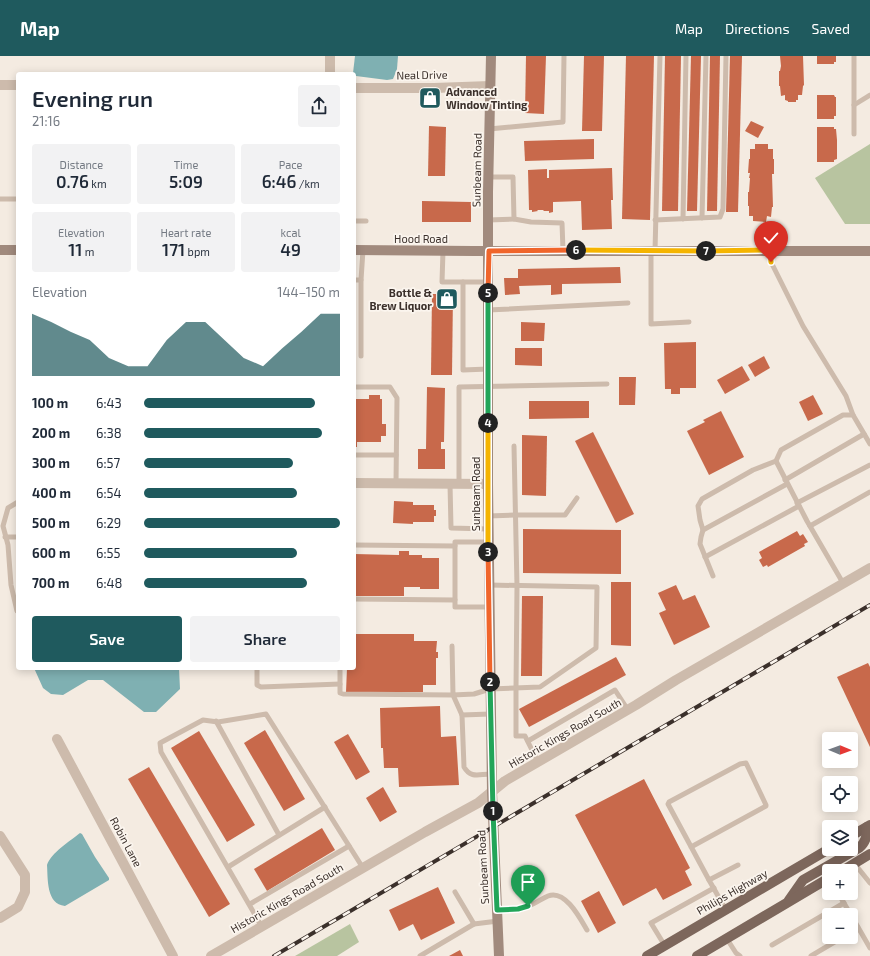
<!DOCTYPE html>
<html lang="en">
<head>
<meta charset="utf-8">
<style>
  body { margin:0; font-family:"Exo 2",sans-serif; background:#f2f2f3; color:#1f2937; height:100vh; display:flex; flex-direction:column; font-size:15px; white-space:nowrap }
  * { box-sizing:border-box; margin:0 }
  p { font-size:13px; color:#747a83 }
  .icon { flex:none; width:22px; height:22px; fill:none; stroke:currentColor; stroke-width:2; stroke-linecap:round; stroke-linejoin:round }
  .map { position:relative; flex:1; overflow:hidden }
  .sheet { position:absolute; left:16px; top:16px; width:340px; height:598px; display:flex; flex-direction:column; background:#fff; border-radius:4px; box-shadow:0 2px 10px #0003 }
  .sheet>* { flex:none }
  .needle { width:26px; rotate:91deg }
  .tools { position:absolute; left:822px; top:676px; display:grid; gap:8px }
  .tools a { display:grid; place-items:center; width:36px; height:36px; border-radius:4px; background:#fff; box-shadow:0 2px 10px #0003; font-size:20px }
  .pin { position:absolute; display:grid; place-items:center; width:34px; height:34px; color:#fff; margin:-41px -17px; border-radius:50% 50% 50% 0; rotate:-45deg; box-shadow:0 0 4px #0007 }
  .pin .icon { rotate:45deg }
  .km { position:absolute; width:20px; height:20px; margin:-10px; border-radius:50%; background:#222; color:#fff; font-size:11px; line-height:20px; text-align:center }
  .round { display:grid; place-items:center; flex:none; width:42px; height:42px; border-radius:4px; background:#f2f2f3 }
  .overview { display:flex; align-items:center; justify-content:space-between; height:68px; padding:0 16px }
  h1 { font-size:22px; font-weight:600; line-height:30px }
  .metrics { display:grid; grid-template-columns:repeat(3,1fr); gap:6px; height:68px; padding:4px 16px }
  .metrics div { display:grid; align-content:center; border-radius:4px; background:#f2f2f3; text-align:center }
  .metrics b { font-size:17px; font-weight:600 }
  .metrics small { font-size:11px; font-weight:400 }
  .metrics p { font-size:11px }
  .chart { height:112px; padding:8px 16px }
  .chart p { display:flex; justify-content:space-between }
  .chart svg { width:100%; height:72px; margin-top:4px; fill:#1f5a5e; opacity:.7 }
  .primary-button { display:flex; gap:8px; margin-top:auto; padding:8px 16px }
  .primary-button a { flex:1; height:46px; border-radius:4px; background:#1f5a5e; color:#fff; font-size:16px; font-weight:600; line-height:46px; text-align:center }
  .primary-button a+a { background:#f2f2f3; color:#1f2937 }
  ul { padding:0 16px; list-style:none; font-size:13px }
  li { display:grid; grid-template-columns:64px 48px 1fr; align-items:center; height:30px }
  li i { height:10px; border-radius:5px; background:#1f5a5e }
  header { display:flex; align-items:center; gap:24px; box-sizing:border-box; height:56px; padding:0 20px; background:#1f5a5e; color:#fff }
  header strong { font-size:19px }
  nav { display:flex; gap:22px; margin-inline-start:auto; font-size:14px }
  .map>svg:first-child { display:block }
  .green { fill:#b8c4a0 }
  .water { fill:#7fb0b2 }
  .building { fill:#c8694b }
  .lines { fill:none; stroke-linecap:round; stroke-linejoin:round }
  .lane { stroke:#cdbbac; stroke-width:5 }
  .street { stroke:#cdbbac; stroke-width:10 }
  .secondary { stroke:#a18a7d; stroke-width:10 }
  .primary { stroke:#7d675c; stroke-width:10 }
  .rail-casing { stroke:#3b302b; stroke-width:4 }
  .rail { stroke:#fbf5ee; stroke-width:2.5; stroke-dasharray:8; stroke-linecap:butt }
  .split-1-casing { stroke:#fff; stroke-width:8 }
  .split-2-casing { stroke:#fff; stroke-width:8 }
  .split-3-casing { stroke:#fff; stroke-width:8 }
  .split-4-casing { stroke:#fff; stroke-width:8 }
  .split-5-casing { stroke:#fff; stroke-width:8 }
  .split-6-casing { stroke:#fff; stroke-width:8 }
  .split-7-casing { stroke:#fff; stroke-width:8 }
  .split-8-casing { stroke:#fff; stroke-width:8 }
  .split-1 { stroke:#22a559; stroke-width:5 }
  .split-2 { stroke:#22a559; stroke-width:5 }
  .split-3 { stroke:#f0652b; stroke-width:5 }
  .split-4 { stroke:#f5b400; stroke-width:5 }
  .split-5 { stroke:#22a559; stroke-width:5 }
  .split-6 { stroke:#f0652b; stroke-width:5 }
  .split-7 { stroke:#f5b400; stroke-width:5 }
  .split-8 { stroke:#f5b400; stroke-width:5 }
  .labels { text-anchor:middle; stroke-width:3.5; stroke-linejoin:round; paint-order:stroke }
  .street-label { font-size:11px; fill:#3b302b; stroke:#fbf5ee }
  .poi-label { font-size:11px; font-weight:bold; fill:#3b302b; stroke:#fbf5ee; text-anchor:start }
</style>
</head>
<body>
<header>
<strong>Map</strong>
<nav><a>Map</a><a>Directions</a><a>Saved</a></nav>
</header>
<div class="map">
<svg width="870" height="900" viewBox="0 0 870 900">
  <rect width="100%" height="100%" fill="#f4ebe1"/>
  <!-- green -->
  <g class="green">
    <path d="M870 88V168H845L815 122Z"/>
    <path d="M350 868 359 886 337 900H295Z"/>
  </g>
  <!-- water -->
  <g class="water">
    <path d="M355 0H398L397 13 393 23 387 24 356 20 353 17Z"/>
    <path d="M34 612H179L180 633 156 656H144L103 624H88L63 639 51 638 43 632Z"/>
    <path d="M80 777 82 778 95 801 109 822V824L65 850C46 848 48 823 47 809 51 797 70 785 80 777Z"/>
  </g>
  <!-- building -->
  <g class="building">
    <path d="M526 0H546L544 58 525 57Z"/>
    <path d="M584 0H604L602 75H582Z"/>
    <path d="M626 0H654L650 164 622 163Z"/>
    <path d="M665 0H681L678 155H662Z"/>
    <path d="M691 0H701L697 155H687Z"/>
    <path d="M710 0H720L717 155H707Z"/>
    <path d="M730 0H742L738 156H726Z"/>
    <path d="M780 0H803L804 29 803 30 802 39H798V44H796V46H788V45L785 44V39L781 40 780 30H779V15H780L781 10Z"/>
    <path d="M817 0H836V6H834V8H817Z"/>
    <path d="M817 39H834L835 41H836V60H834V63H817Z"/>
    <path d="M751 65 764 71 758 82 745 75Z"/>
    <path d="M429 70 446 71 445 120H428Z"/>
    <path d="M817 71H834V73H836L837 84H832H837V103L834 104V106H817Z"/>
    <path d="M594 83V103L525 105 524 85Z"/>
    <path d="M755 88H768V93H773V103H774V118H772L773 151H772L771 161 767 160 766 166 753 165V160H749V150H748V136H749L750 122H749L750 117H748L749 103H750V93H755Z"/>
    <path d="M612 112 613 144H611L612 173 582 174 581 145 553 146V156L549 157V155H544L543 154H537L538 155 532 156V154H529L528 114 547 113V122H549V114Z"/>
    <path d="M422 145 471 146V166H422Z"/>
    <path d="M620 211 621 227 562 228V238L551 239V229L519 230 520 238 505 239 504 222H518V213Z"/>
    <path d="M432 238H453L452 319H431Z"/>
    <path d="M521 266 545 267 544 285H521Z"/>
    <path d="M696 286V332H680V338H671V333H665L664 287Z"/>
    <path d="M515 292H542V310L515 309Z"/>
    <path d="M764 300 770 312 755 321 748 309Z"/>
    <path d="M742 310 750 324 725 338 717 324Z"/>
    <path d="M619 321H636L635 349H619Z"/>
    <path d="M427 331 445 332 444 386H441V393H445V413H418V393H426Z"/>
    <path d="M369 339H380V343H382V368H386V380H381V386H357V391H354V343H369Z"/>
    <path d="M813 339 823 358 808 365 799 346Z"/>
    <path d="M529 345H589V362L529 363Z"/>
    <path d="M721 355 744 401 709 419 687 375 705 366 703 364Z"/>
    <path d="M593 376 634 458 616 467 575 385Z"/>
    <path d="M522 379 547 380 546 440 522 439Z"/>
    <path d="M394 445 413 446V449H434V454H436V460H434V466H413V468L393 467Z"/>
    <path d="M523 473 621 474V518L523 517Z"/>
    <path d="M797 475 800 480 803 478 808 486 804 488 805 490 768 511 767 509 763 511 759 504 762 502 759 496Z"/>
    <path d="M399 495H409V499H422V502H439V533H420V531H404V540H354V498L399 499Z"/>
    <path d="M611 526H631V590L611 589Z"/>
    <path d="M676 529 683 544 695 539 710 571 674 589 659 557 666 554 658 537Z"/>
    <path d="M522 540H543L542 620H521Z"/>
    <path d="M354 578H414V585H437L436 596H438V602H436V629H423V636H346L347 612H354Z"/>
    <path d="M616 601 626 619 529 671 519 653Z"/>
    <path d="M868 607 870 611V691L837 621Z"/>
    <path d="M440 650 441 681 456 680 459 729 399 731 398 712H384L383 692H381L380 652Z"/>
    <path d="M265 674 305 743 284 755 244 687Z"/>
    <path d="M199 675 255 769 227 786 171 692Z"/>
    <path d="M348 678 370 716 356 724 334 686Z"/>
    <path d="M149 711 230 848 209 861 128 723Z"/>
    <path d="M644 723 690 812 685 815 692 829 663 844 656 832 623 850 575 759Z"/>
    <path d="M383 731 397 756 380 766 366 742Z"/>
    <path d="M322 772 335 794 267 835 254 813Z"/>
    <path d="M438 831 455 867 421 884 413 868 399 875 389 854Z"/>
    <path d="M599 835 616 867 598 877 581 845Z"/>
    <path d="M460 894 463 900H449Z"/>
  </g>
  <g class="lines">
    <!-- lane -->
    <g class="lane">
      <path d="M854 0V78"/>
      <path d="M854 49 870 39"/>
      <path d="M489 73 563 66 564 0"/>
      <path d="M0 143H18"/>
      <path d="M702 162 706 0"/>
      <path d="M514 163 531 166 562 167 563 194"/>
      <path d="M683 163 686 0"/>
      <path d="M488 164 514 163 513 121H489"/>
      <path d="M655 164 720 161 723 153 726 0"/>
      <path d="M354 165H366"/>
      <path d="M443 195 442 226H489"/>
      <path d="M651 195V268L689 266"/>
      <path d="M655 195 660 0"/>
      <path d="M770 195 771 206 803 270 846 340 853 359"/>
      <path d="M354 224H361L363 194"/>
      <path d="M361 224V300"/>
      <path d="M463 226V314L488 313"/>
      <path d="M488 254 628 247"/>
      <path d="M354 331H390L397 342 396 427"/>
      <path d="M514 390 517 530 516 632V680H525L538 706"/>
      <path d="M354 399H396"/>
      <path d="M785 424 864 378"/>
      <path d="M450 428 451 472 488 473"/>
      <path d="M459 428V331L607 328"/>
      <path d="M797 447 870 409"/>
      <path d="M488 460 515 459H565L577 442"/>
      <path d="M810 470 870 436"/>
      <path d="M703 474 787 428"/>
      <path d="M5 481H18"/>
      <path d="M488 486H455V551H489"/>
      <path d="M354 489 455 490"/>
      <path d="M705 501 799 450"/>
      <path d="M713 520 700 488 701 481 703 474 700 464 698 450 702 443 753 414 776 405"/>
      <path d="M843 527 807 465 776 405 781 394 843 359H853L870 388"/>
      <path d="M354 543 455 544"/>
      <path d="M17 555 11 529 8 489 3 470 8 452 18 446"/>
      <path d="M452 590 453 639 474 638 490 633 540 631 596 592 597 531 489 529"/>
      <path d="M257 612V629L261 631 340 628"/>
      <path d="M340 612V637L343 638 453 639 462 659"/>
      <path d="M490 658 462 659 464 711C471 723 479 718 491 718"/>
      <path d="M216 665 279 779"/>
      <path d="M528 685 615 634 628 654"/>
      <path d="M691 791 766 750V749L746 707 740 708 669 746 668 748 709 824"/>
      <path d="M854 807 870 827"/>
      <path d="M228 811 325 751"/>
      <path d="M455 836 474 868 498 865"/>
      <path d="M838 837 851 859"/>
      <path d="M250 848 349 790"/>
      <path d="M497 854C508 853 519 854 528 850 535 848 541 843 548 840 565 833 580 862 587 874"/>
      <path d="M726 854 709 824 738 809"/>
      <path d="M851 859 870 892"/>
      <path d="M262 871 161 696 160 687 203 664 218 666 266 658 363 812"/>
      <path d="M851 876 858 872"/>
      <path d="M727 883 736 897 740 900"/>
      <path d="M772 889 844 847"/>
      <path d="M665 890 651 867 714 832"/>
      <path d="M420 900 474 868"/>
      <path d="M811 900 843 881"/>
    </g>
    <!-- street -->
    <g class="street">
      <path d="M330 18V0"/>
      <path d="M0 29H18"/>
      <path d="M354 32H434L490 30"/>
      <path d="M354 427 488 428"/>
      <path d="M57 683 173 900"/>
      <path d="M0 780 25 819V836L18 851 0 862"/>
      <path d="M211 900 425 776 478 747 505 725 636 649 676 624 870 512"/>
    </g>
    <!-- secondary -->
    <g class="secondary">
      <path d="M491 0 488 136V428L492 736 499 900"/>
      <path d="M0 194H18"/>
      <path d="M354 194 473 195H870"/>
    </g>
    <!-- primary -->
    <g class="primary">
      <path d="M851 780 870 769"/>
      <path d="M842 815 870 798"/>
      <path d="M789 844 803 824 859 792C866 786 867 780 867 771"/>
      <path d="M647 900 829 793"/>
      <path d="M697 900 829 822"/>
    </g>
    <!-- rail casing -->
    <g class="rail-casing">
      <path id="rail" d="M274 900 870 549"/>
    </g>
    <!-- rail -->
    <use href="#rail" class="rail"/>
  </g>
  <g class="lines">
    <!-- split-1 casing -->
    <g class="split-1-casing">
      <path id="split-1" d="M493 755 497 854 518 853 528 850"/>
    </g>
    <!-- split-2 casing -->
    <g class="split-2-casing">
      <path id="split-2" d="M490 626 493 755"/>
    </g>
    <!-- split-3 casing -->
    <g class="split-3-casing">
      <path id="split-3" d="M488 496 490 626"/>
    </g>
    <!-- split-4 casing -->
    <g class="split-4-casing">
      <path id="split-4" d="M488 367V496"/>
    </g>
    <!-- split-5 casing -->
    <g class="split-5-casing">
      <path id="split-5" d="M488 367V237"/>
    </g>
    <!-- split-6 casing -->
    <g class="split-6-casing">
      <path id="split-6" d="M488 237 489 195 576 194"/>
    </g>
    <!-- split-7 casing -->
    <g class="split-7-casing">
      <path id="split-7" d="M576 194 706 195"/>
    </g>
    <!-- split-8 casing -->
    <g class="split-8-casing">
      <path id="split-8" d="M706 195 770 194 771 206"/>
    </g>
    <!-- split-1 -->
    <use href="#split-1" class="split-1"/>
    <!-- split-2 -->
    <use href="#split-2" class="split-2"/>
    <!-- split-3 -->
    <use href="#split-3" class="split-3"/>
    <!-- split-4 -->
    <use href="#split-4" class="split-4"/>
    <!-- split-5 -->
    <use href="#split-5" class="split-5"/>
    <!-- split-6 -->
    <use href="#split-6" class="split-6"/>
    <!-- split-7 -->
    <use href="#split-7" class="split-7"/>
    <!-- split-8 -->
    <use href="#split-8" class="split-8"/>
  </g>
  <!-- icons -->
  <defs>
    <g id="shop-square" transform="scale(1.15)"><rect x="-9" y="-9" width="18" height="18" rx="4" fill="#1f5a5e" stroke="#fbf5ee"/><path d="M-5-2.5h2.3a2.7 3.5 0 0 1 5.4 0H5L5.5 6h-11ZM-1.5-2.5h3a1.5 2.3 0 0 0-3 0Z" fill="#fff"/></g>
  </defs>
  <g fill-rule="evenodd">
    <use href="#shop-square" x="430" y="42"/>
    <use href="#shop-square" x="447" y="243"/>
  </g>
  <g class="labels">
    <!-- street labels -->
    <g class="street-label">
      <text transform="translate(422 19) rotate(-1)" y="4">Neal Drive</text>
      <text transform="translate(477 114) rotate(-89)" y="4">Sunbeam Road</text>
      <text x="421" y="187">Hood Road</text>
      <text transform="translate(476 438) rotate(-90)" y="4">Sunbeam Road</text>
      <text transform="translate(565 677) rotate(-30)" y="4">Historic Kings Road South</text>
      <text transform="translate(126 786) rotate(62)" y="4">Robin Lane</text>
      <text transform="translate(483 811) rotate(-93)" y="4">Sunbeam Road</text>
      <text transform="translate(732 836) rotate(-30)" y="4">Philips Highway</text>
      <text transform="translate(287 842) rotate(-30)" y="4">Historic Kings Road South</text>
    </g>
    <!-- poi labels -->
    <g class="poi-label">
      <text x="446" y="40">Advanced<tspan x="446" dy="13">Window Tinting</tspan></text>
      <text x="432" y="241" text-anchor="end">Bottle &amp;<tspan x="432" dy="13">Brew Liquor</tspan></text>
    </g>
  </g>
</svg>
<div class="tools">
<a><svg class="needle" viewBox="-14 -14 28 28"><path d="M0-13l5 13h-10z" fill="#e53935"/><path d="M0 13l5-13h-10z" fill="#747a83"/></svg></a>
<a><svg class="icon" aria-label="locate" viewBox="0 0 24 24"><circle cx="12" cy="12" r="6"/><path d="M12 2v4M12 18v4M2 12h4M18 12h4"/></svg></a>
<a><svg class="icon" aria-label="layers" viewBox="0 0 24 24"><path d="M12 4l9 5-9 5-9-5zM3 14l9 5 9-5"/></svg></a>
<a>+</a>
<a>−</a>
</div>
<div class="pin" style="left:528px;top:850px;background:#1e9e55"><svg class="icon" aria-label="arrive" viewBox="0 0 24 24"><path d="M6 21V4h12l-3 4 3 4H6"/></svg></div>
<div class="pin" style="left:771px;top:206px;background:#d93025"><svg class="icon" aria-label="check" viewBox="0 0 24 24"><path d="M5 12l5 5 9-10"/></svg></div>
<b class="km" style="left:493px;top:755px">1</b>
<b class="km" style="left:490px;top:626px">2</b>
<b class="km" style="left:488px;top:496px">3</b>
<b class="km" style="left:488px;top:367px">4</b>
<b class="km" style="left:488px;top:237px">5</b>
<b class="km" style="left:576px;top:194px">6</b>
<b class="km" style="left:706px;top:195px">7</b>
<section class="sheet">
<div class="overview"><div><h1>Evening run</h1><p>21:16</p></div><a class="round"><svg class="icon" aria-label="share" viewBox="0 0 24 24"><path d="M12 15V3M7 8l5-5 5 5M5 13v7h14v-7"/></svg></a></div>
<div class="metrics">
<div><p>Distance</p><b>0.76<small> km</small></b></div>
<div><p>Time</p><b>5:09</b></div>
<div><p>Pace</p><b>6:46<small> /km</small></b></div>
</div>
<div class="metrics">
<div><p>Elevation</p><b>11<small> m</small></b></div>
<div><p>Heart rate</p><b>171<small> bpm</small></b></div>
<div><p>kcal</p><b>49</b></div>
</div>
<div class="chart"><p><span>Elevation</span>144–150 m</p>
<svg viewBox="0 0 160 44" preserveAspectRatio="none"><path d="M0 44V6L10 11L20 17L30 22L40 33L50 38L60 38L70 22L80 11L90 11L100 22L110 33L120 38L130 27L140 17L150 6L160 6V44z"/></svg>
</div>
<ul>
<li><b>100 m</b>6:43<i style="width:87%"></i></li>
<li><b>200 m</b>6:38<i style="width:91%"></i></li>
<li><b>300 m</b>6:57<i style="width:76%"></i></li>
<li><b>400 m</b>6:54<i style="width:78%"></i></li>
<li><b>500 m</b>6:29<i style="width:100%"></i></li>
<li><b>600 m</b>6:55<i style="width:78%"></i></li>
<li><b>700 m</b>6:48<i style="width:83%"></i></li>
</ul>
<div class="primary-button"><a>Save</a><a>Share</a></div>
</section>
</div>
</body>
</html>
